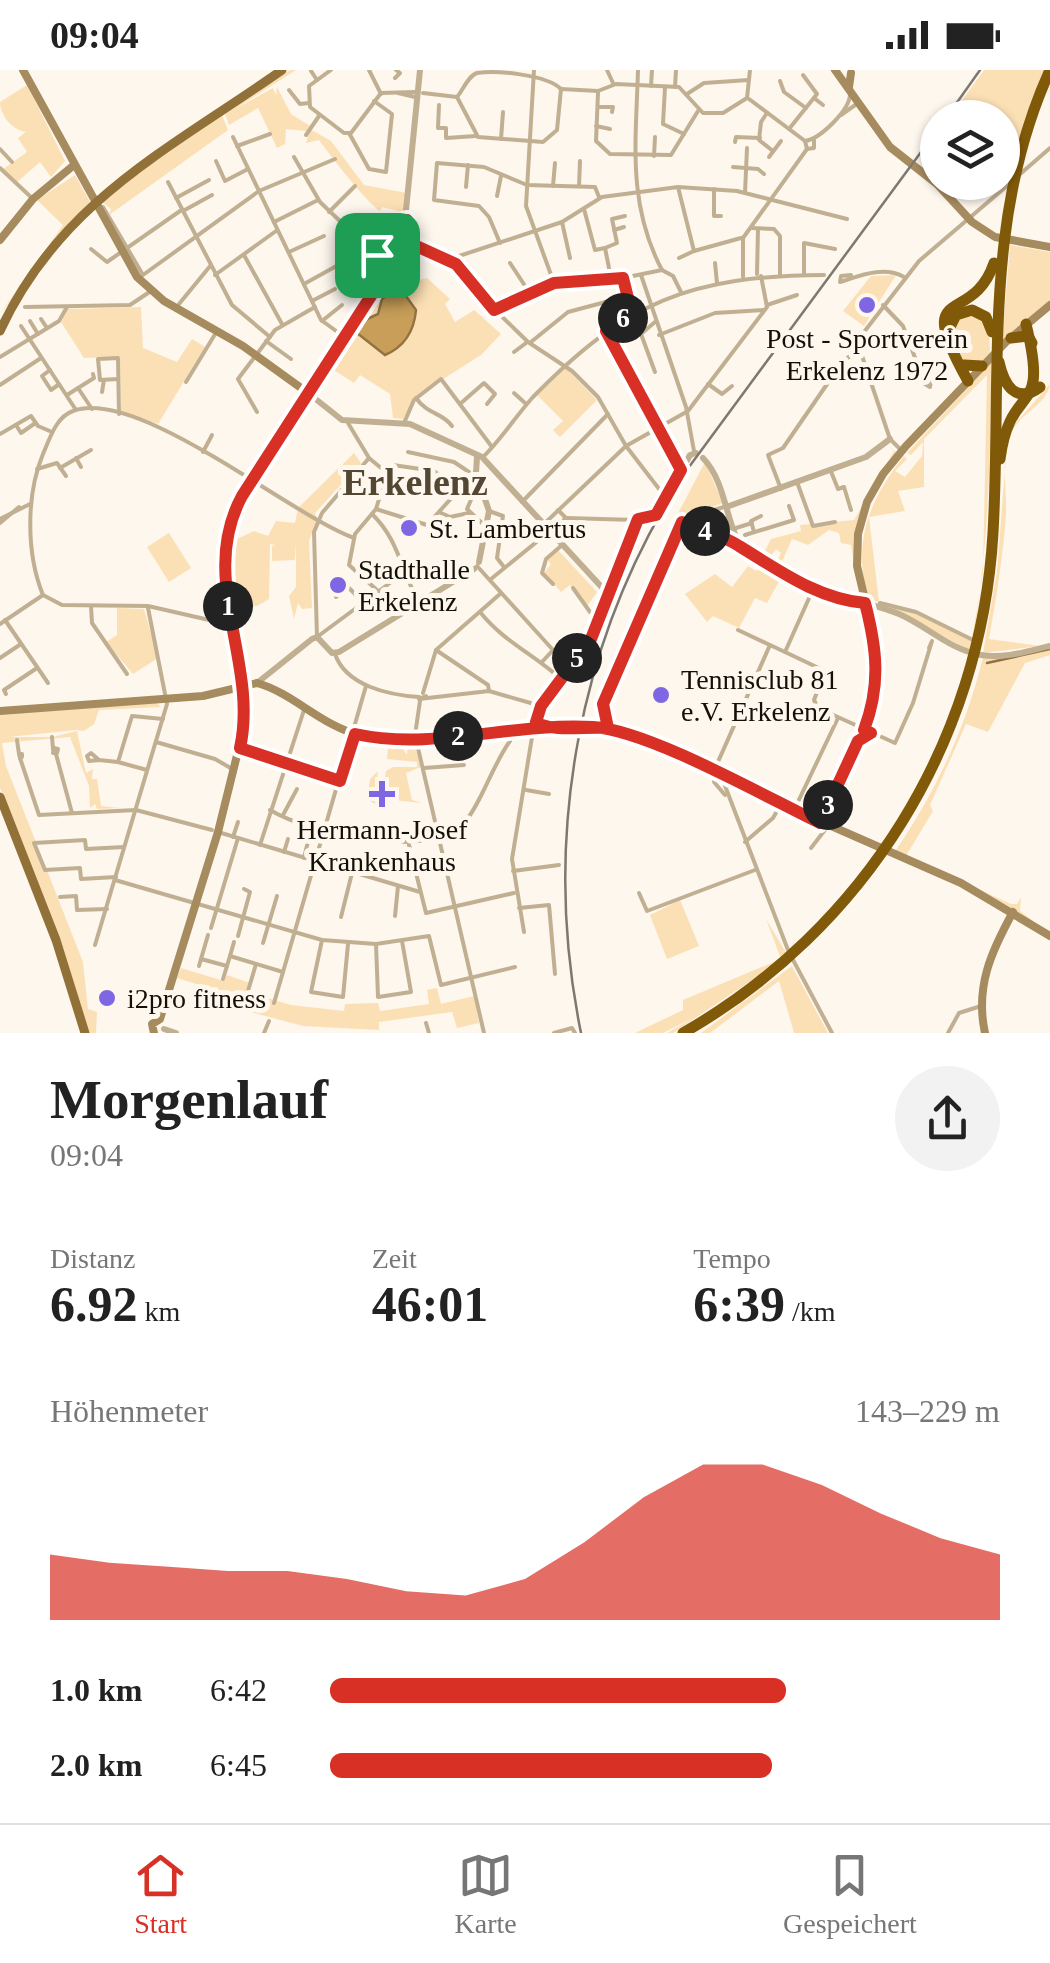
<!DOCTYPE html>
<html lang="de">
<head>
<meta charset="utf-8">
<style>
  body { margin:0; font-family:Georgia,serif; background:#f2f2f2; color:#222; height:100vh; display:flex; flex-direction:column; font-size:38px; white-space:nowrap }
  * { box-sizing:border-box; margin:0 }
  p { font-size:32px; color:#767676 }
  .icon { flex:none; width:55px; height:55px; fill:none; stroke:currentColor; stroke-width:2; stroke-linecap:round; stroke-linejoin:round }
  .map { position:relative; height:963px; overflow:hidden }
  .sheet { display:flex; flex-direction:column; background:#fff; flex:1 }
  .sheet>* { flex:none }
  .buttons { position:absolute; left:920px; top:30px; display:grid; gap:20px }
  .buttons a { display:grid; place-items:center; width:100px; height:100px; border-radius:50%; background:#fff; box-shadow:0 2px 8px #0004; font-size:50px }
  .pin { position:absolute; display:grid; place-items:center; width:85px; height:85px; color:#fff; margin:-42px; border-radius:20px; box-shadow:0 5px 15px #0006 }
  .km { position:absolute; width:50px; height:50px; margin:-25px; border-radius:50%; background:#222; color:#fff; font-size:28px; line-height:50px; text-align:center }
  .round { display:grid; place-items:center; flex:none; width:105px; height:105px; border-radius:52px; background:#f2f2f2 }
  .overview { display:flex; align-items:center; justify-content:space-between; height:170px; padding:0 50px }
  h1 { font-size:55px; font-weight:700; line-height:75px }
  .figures { display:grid; grid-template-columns:repeat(3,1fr); gap:15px; height:170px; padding:10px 50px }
  .figures div { display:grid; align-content:center }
  .figures b { font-size:50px; font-weight:700 }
  .figures small { font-size:28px; font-weight:400 }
  .figures p { font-size:28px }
  .chart { height:280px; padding:20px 50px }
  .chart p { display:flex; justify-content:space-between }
  .chart svg { width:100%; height:180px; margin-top:10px; fill:#d93025; opacity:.7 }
  ul { padding:0 50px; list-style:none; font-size:32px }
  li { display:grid; grid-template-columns:160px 120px 1fr; align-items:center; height:75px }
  li i { height:25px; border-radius:12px; background:#d93025 }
  .status { display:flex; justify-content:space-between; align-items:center; height:70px; padding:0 50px; background:#fff; direction:ltr }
  .status svg { height:28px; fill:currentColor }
  .menu { display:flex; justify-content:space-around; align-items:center; height:140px; border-top:2px solid #e0e0e0; background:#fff; font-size:28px; color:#767676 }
  .menu a { display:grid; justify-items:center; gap:5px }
  .menu .selected { color:#d93025 }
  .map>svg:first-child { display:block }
  .green { fill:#fce0b5 }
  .water { fill:#c89e59; stroke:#927341; stroke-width:2.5 }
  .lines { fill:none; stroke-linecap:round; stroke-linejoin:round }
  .stream { stroke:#927341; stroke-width:2.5 }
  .minor { stroke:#c1af92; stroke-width:4 }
  .tertiary { stroke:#c1af92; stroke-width:6 }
  .secondary { stroke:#a68b5f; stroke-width:8 }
  .primary { stroke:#927138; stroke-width:9 }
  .motorway { stroke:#805a09; stroke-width:11 }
  .rail { stroke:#7d7870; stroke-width:2.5 }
  .route-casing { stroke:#fff; stroke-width:20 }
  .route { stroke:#d93025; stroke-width:12 }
  .poi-dot { fill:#7f66e2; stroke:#fdf7ee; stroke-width:4 }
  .labels { text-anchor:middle; stroke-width:10; stroke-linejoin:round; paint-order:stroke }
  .poi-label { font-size:28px; fill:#141008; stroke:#fdf7ee; text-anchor:start }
  .district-label { font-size:38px; font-weight:bold; fill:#534734; stroke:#fdf7ee }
</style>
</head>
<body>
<div class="status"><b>09:04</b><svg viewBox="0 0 49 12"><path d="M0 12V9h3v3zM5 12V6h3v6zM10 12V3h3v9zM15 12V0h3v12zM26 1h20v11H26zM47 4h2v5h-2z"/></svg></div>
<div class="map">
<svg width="1050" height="963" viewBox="0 0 1050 963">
  <rect width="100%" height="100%" fill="#fdf7ee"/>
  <!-- green -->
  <g class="green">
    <path d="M290 0H296L235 39 273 18 276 25 277 17 291 44 310 56 306 61 286 59 285 74 277 78 258 38 229 55 224 41Z"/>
    <path d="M984 0H1045L1008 113 997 122 1014 74 1003 67 1002 48 970 47 961 43 949 48Z"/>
    <path d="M27 15 65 91 51 107 40 92 17 112 2 100 27 82 18 68 26 62C12 60 0 45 0 32Z"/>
    <path d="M222 45 228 60 109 145 111 139 101 131 120 112Z"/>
    <path d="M310 59 331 71 364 115 407 123 405 149 397 150 398 141 382 137 380 141C366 132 330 85 319 70L306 73Z"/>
    <path d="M75 105 90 132 0 244 63 155 37 130Z"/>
    <path d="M1010 175 1050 182V231L1002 271Z"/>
    <path d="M391 196 407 212 427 208 450 229 445 234 455 252 474 240 501 264 481 285 418 325 403 349 393 348 390 324 360 305 354 313 329 297Z"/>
    <path d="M896 205 864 256 843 241 871 206Z"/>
    <path d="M141 237 143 278 177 292 192 269 205 277 158 354 121 341 120 287 84 288 61 252 68 239Z"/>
    <path d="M968 241 989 255 990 284 975 297 965 294 953 274 951 255Z"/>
    <path d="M991 293C991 391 988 484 971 581L888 537 915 543 972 569 983 501 987 305 924 369V417L898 421 905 441 869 447 879 532 869 530C851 474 869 430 904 386L907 389 895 401 905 407 922 386 923 372 911 385 907 383Z"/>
    <path d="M566 298 597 330 560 367 553 360 563 351 537 325Z"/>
    <path d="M1050 314C1046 339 1013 343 1007 375 1002 398 1007 422 1006 445 1003 487 996 529 989 569L1040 576 983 583 997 501 1008 362Z"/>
    <path d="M887 374 897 383 862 443 857 511 851 475 841 473 839 463 829 460 808 475 792 469 779 499 775 497 781 483 776 479 767 492 761 489 771 469 801 461 800 455 854 450 894 381Z"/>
    <path d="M354 383 361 393 315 443 317 450 309 471 312 538 302 539 298 533 294 549 289 526 296 517V472L295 490 272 491V476L276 475 270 474 269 529 257 536 232 539 226 496 229 464 237 469 254 461 268 466 276 451 295 453 298 438Z"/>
    <path d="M705 392 723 433 674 451Z"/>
    <path d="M169 463 191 498 169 512 147 477Z"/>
    <path d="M558 480 597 522 587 536 570 515 561 522 544 503 551 494 547 490Z"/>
    <path d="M762 495 782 506 767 533 755 528 739 558 713 546 707 552 685 524 715 504 732 517 748 496 756 501Z"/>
    <path d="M117 538 144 539 158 588 133 604 106 572 117 565Z"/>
    <path d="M1050 578V585L1025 593 988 662 966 654 930 735 933 741 906 786 1011 834H1017L1021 827 1020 841 1044 859 978 819 894 783C935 723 966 658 983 587Z"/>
    <path d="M156 632 161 637 99 640 94 654 84 661 76 660 9 667H52L77 661 86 703 93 699 92 709H97L101 736 120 738 97 739 95 734 90 738 89 716 70 667 2 673 6 696 83 892 88 939 97 942 96 963H89L53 852 0 718V644Z"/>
    <path d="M408 671 414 672 421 697 406 703 412 730 422 733 393 730 378 736 367 729 370 709 378 701 375 722 382 727 386 701 393 697H417V692L387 689 388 677 403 679 407 685Z"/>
    <path d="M680 830 699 876 667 889 650 845Z"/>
    <path d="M766 849 788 886 673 963H667L695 947 663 963H635L683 940V930L781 889Z"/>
    <path d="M792 896 828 963H794L779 911 710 963H701Z"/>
    <path d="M181 898 224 911 227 905 250 913 248 922 291 935 344 941 345 934 378 933 380 941 429 934 427 920 437 918 441 934 474 926 479 953 457 958 452 942 379 952V960L303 956 216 933 219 921 177 908Z"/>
  </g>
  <!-- water -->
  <path class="water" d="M395 221 406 226 416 240C414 262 404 277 385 285L357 263 367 249 378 244 382 229Z"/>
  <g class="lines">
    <!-- stream -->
    <path class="stream" d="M987 593 1050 579"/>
    <!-- minor -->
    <g class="minor">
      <path d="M331 0 309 16 310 37 344 63H351L381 23 415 22"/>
      <path d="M369 0 381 24"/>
      <path d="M534 0 526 136 554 213"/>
      <path d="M607 0 613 13"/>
      <path d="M638 0C636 71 627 134 662 200"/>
      <path d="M311 1 317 10"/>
      <path d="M395 8 400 3 396 0"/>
      <path d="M780 11 784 22 806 38"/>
      <path d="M651 16 652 0"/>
      <path d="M665 17 663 54 684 64"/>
      <path d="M675 17 676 0"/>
      <path d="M561 19 598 21 616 14 679 17 703 43H723L747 28"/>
      <path d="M289 20 300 34 309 33"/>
      <path d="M398 23 415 27"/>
      <path d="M423 23 457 27C463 20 468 6 477 3 498 0 547 5 561 19"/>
      <path d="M598 23 596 71 610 84 671 85 698 41"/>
      <path d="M687 24 704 13 749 10"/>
      <path d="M457 27 478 67 543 72 557 60 561 19"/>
      <path d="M747 28 750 0"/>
      <path d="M814 28 823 35"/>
      <path d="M749 29 805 71"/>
      <path d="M439 35 438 58H446V68L476 66"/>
      <path d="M598 37H613L612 42"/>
      <path d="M767 43 761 52 759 70 773 81"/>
      <path d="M841 45 858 33"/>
      <path d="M596 56 610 59"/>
      <path d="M789 59 817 24 803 5"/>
      <path d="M349 63 369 99 386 102 392 44 374 31"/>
      <path d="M306 65 319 46"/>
      <path d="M233 67 321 250 343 266"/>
      <path d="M501 69 503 42"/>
      <path d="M735 72 736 67 760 68"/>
      <path d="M237 76 270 64"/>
      <path d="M0 79 12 92"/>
      <path d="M807 79 805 71C820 69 850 40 850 24"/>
      <path d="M654 86 655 67"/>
      <path d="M294 87 320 132 385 194"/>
      <path d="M769 87 781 71"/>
      <path d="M216 91 225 111 248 99"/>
      <path d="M733 97 758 99 764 104"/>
      <path d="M0 98 33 129"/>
      <path d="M1019 105 1050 78"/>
      <path d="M168 112 232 235 270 267"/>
      <path d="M553 116 555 93"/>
      <path d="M579 116 580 91"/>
      <path d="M466 117 468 95"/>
      <path d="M678 117 694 181 741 168"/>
      <path d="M714 119V146H721"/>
      <path d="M745 123 747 78"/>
      <path d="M497 126 501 106"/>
      <path d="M176 128 209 110"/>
      <path d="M103 137 143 205 259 121 335 89"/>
      <path d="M584 139 595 180 605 178 611 208"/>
      <path d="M183 141 212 125"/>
      <path d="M329 142 355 116"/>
      <path d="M274 152 318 130"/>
      <path d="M562 152 570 188"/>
      <path d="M752 158 774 159 780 166V205"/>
      <path d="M614 160 624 157"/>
      <path d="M404 171 456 194 488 233 528 272 572 301 598 327 626 376 666 428"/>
      <path d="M500 173 489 147 479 136 434 130 437 93 484 97 527 115 595 117 599 127"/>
      <path d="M605 178 617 173 612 149 625 146"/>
      <path d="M91 179 107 192 180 141"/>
      <path d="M289 182 324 166"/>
      <path d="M244 185 282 254"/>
      <path d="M377 185 395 153 403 151"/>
      <path d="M679 188 694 181"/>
      <path d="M450 189 562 152 602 127 678 117 737 121 847 149"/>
      <path d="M510 193 531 225"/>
      <path d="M715 193 717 213"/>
      <path d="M757 204 758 159"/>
      <path d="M215 205 276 161"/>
      <path d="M641 205 686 337 694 381"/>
      <path d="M804 205V173L835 179"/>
      <path d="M851 205 841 206 840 212C857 207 883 195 904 207"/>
      <path d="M743 207V168L807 79 814 78V70"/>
      <path d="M623 208 632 242"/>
      <path d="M304 214 349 189"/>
      <path d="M312 231 335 219"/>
      <path d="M179 234 211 195"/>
      <path d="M767 235 797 225"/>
      <path d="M883 235 903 256 925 314 930 317 931 311 923 307"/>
      <path d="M25 237 130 235 151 221"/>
      <path d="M495 239 567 210 623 208 662 200 673 206 681 222"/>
      <path d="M41 249 47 258"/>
      <path d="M30 251 38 264"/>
      <path d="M322 251 342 235"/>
      <path d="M655 252 641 264 655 302"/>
      <path d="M21 256 76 340"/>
      <path d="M606 261 681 401"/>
      <path d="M659 265 715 243 764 240"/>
      <path d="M266 271 291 289"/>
      <path d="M531 272 568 242 628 226"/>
      <path d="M514 282 526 273"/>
      <path d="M0 287 59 251 67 237"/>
      <path d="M50 300 42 306 51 320 58 315"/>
      <path d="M118 309 100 310 98 289 118 288 119 344"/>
      <path d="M186 312 217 261"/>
      <path d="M708 314 722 324 732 316"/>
      <path d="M0 315 41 288"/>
      <path d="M78 318 92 339"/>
      <path d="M102 322 104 310"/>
      <path d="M514 323 525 333"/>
      <path d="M67 325 94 308 93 304"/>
      <path d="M416 328C428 345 442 342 452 356"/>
      <path d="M460 334 484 313 495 324 487 334"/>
      <path d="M257 342 238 309 275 260 315 237"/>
      <path d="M348 353 369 388 387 403"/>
      <path d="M404 353 414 330 441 309 492 377"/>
      <path d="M16 355 21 363 34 354"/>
      <path d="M0 364 31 346 38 356 52 362"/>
      <path d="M902 381 890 369 857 271 919 191 1008 115"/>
      <path d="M203 382 212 365"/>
      <path d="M408 382 454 392 469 402"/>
      <path d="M484 386C502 368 516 346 533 327 627 231 690 206 824 205"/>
      <path d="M76 388 81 397"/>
      <path d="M60 398 91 380"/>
      <path d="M37 399 57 393 66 406"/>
      <path d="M830 399 838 419 844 417 851 440"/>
      <path d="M387 403 393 395 434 401 457 418"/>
      <path d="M797 412 813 456 835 452"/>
      <path d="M781 419 768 385 783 378 843 291 856 282"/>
      <path d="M473 425 467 439 484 455"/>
      <path d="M522 432 608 344"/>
      <path d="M376 439 427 455 476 401"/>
      <path d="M489 441 503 446 497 488 504 497"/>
      <path d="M441 443 450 447 469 443"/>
      <path d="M372 444C400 471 401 503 420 534"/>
      <path d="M566 448 636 450"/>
      <path d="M0 449 30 434"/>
      <path d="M682 451 742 476"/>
      <path d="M0 453 19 437"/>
      <path d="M545 453 626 376 688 341 767 237 761 206"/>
      <path d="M736 458 752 453"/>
      <path d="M754 462 751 451 761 446"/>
      <path d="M745 465 794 450 789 436"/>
      <path d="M477 496 553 580 542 592"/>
      <path d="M491 509 566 448 558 440"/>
      <path d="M553 514 542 503 546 489 561 476"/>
      <path d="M573 518 590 542 600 546"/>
      <path d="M378 521 349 495 355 464 376 439 387 403"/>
      <path d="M336 527 348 517 366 535"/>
      <path d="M91 536 92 553 127 604"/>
      <path d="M879 537 880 533 916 542 971 569"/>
      <path d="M480 542C504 572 535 585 562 610"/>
      <path d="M5 550 48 613"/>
      <path d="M0 554 43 525"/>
      <path d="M231 555 148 536 62 535 43 525C26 483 26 425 43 384 50 368 56 347 73 341 138 317 290 445 354 468"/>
      <path d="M738 560 770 575"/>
      <path d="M317 567 314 462 322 443 369 388"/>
      <path d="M317 567 402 504"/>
      <path d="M436 580 488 615 489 621"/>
      <path d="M785 582 825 601 814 630 818 638 895 673 913 633 932 571 929 578"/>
      <path d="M335 584C346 616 389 625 419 627"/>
      <path d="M0 588 21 574"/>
      <path d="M423 623 436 580 500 524"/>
      <path d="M6 624 4 620 37 598"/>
      <path d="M426 626 419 629 489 621 541 636"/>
      <path d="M420 631 415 665 484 963"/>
      <path d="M608 658 603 634 676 459 687 448 724 437"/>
      <path d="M52 667 53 679"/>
      <path d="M17 670 19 684"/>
      <path d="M156 672 215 689 234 700"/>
      <path d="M54 678 58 679 57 683H53Z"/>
      <path d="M240 678 340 711"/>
      <path d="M19 684H22V687L20 688Z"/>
      <path d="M56 684 72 743"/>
      <path d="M20 688 39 745 136 740 212 760"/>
      <path d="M99 690 89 691 87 686 91 683 99 690 118 692"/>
      <path d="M424 698 464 695"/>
      <path d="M147 700 118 692 132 646 163 649"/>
      <path d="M713 703 770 575 785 582 810 526"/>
      <path d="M715 704 714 712 725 725"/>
      <path d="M722 708 788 880"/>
      <path d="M526 720 549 724"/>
      <path d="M795 738 838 648"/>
      <path d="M270 740C310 764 429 791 464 753 480 736 493 694 510 671"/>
      <path d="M283 745 297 719"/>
      <path d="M218 762 420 822"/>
      <path d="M233 767 238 752"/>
      <path d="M408 771 426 843 514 823"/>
      <path d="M745 772 773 748 781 734"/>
      <path d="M260 775 305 637"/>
      <path d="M811 778 828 756"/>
      <path d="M284 782 288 769"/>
      <path d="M304 788 311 759"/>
      <path d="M513 801 559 795"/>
      <path d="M116 807 81 809 80 798 45 800 34 773 85 770 86 779 124 777"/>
      <path d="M115 810 322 870 376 874 429 866 441 915 515 897"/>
      <path d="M639 823 647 841 755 800"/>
      <path d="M60 827 76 826 77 840 107 839"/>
      <path d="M519 838 549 835 555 904"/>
      <path d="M395 846 398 816"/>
      <path d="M341 847 352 803"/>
      <path d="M211 858 238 768"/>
      <path d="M524 862 512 789 533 661"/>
      <path d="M238 866 250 822 244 819"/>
      <path d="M322 870 311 922 343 927 348 874"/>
      <path d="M263 873 277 826"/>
      <path d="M376 874 378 927 411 922 402 871"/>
      <path d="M95 875 167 634 148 538"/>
      <path d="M230 886 234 872"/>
      <path d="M792 888 832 963"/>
      <path d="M201 889 208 865"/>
      <path d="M199 896 201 889 227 896"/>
      <path d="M223 909 230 886 283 902"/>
      <path d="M248 921 256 894"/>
      <path d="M274 933 366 616"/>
      <path d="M426 953 429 963"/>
      <path d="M264 963 269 951"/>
      <path d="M554 963 572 958 575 963"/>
      <path d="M948 963 959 943 981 936"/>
    </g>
    <!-- tertiary -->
    <g class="tertiary">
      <path d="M420 0 403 170 308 323 342 350 410 354 482 387 608 524"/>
      <path d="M477 387 476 403 489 441 479 492"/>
      <path d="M703 388C727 413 725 454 743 479 771 517 859 527 899 544 927 556 950 580 981 585 1004 589 1028 581 1050 576"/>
      <path d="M729 436 866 387 890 369"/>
      <path d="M257 613 312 569 317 567 332 583 339 582 474 499"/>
      <path d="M535 650 591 569 637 449 658 443 690 385 696 383"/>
      <path d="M164 959 176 963"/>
    </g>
    <!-- secondary -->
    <g class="secondary">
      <path d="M23 0 137 207 164 231 243 276 308 323 242 426 225 467 223 498 244 657 218 762 160 949 152 954 154 963"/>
      <path d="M835 0 890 77 937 114 972 152 995 167 1050 177"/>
      <path d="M849 17 851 3"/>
      <path d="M0 170 33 129 74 95"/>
      <path d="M0 641 203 626 257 613C293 623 323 657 360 665 442 681 528 647 608 658L961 813 1050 866"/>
      <path d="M535 646 538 655 545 657"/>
      <path d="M820 753 875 623V572L857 496 858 464 867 432 883 404 906 376 1006 272 1050 235"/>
      <path d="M985 963C975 917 991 882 1013 842"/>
    </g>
    <!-- primary -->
    <g class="primary">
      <path d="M0 261C60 131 171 78 282 0"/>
      <path d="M0 727 56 870 85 963"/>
    </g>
    <!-- motorway -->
    <g class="motorway">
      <path d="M949 259 956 245 972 240 986 247 992 262"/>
      <path d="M1011 268 1028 266 1032 273"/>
      <path d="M999 292C1004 315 1016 335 1040 317"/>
      <path d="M964 295 982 296"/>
      <path d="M968 311C911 210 972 258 994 193"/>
      <path d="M1000 389C1011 308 1050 352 1026 254"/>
      <path d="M683 963C865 859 981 672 993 463 1002 304 982 149 1050 0"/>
    </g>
    <!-- rail -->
    <g class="rail">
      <path d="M946 48 980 0"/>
      <path d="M581 963C541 767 578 564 689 397L938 59"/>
    </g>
  </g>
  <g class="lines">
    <!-- route casing -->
    <g class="route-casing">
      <path id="route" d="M377 185 389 198 242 426C197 509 259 592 240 678L340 711 355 664C434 681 514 652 593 657 648 660 766 727 820 753L858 671 871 663 864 660C881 615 877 579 865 533 817 529 777 499 739 476 722 465 700 459 682 452L603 634 608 658C586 656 554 663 536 652L541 636 591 569 638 449 656 445 681 400 606 261 632 244 623 208 554 213 494 240 456 194 403 170 407 150 395 153 377 185"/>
    </g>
    <!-- route -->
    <use href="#route" class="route"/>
  </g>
  <!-- markers -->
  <g class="poi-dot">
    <circle cx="867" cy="235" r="10"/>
    <circle cx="409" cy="458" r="10"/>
    <circle cx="338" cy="515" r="10"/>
    <circle cx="661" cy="625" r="10"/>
    <path d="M377 709h10v10h10v10h-10v10h-10v-10h-10v-10h10z"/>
    <circle cx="107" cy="928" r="10"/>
  </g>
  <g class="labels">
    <!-- poi labels -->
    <g class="poi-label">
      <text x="867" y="278" text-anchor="middle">Post - Sportverein<tspan x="867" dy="32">Erkelenz 1972</tspan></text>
      <text x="429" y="468">St. Lambertus</text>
      <text x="358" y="509">Stadthalle<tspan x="358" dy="32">Erkelenz</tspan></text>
      <text x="681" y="619">Tennisclub 81<tspan x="681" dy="32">e.V. Erkelenz</tspan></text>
      <text x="382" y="769" text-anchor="middle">Hermann-Josef<tspan x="382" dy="32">Krankenhaus</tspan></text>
      <text x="127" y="938">i2pro fitness</text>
    </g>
    <!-- district labels -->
    <g class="district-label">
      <text x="415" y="425">Erkelenz</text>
    </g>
  </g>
</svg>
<div class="buttons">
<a><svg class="icon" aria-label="layers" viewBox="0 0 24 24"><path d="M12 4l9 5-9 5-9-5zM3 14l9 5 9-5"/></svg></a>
</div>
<div class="pin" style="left:377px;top:185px;background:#1e9e55"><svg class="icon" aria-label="arrive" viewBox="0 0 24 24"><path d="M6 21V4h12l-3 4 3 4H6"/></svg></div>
<b class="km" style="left:228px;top:536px">1</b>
<b class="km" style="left:458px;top:666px">2</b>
<b class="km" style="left:828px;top:735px">3</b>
<b class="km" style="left:705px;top:461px">4</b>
<b class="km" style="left:577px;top:588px">5</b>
<b class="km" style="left:623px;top:248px">6</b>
</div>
<section class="sheet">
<div class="overview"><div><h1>Morgenlauf</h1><p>09:04</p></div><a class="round"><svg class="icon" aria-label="share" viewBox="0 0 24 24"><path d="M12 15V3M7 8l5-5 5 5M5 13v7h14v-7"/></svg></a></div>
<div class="figures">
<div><p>Distanz</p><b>6.92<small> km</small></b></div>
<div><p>Zeit</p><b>46:01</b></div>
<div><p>Tempo</p><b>6:39<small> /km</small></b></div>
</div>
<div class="chart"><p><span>Höhenmeter</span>143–229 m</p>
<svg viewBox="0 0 160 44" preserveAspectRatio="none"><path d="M0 44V28L10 30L20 31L30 32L40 32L50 34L60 37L70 38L80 34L90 25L100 14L110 6L120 6L130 11L140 18L150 24L160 28V44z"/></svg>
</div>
<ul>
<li><b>1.0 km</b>6:42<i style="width:68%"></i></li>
<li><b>2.0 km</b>6:45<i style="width:66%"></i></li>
</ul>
</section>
<nav class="menu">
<a class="selected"><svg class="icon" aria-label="home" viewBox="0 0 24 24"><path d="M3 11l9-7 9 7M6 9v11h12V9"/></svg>Start</a>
<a><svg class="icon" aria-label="map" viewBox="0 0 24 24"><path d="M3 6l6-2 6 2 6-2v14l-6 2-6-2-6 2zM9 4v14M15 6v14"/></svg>Karte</a>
<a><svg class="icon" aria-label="saved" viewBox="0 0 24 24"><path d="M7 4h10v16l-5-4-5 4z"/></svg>Gespeichert</a>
</nav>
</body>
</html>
